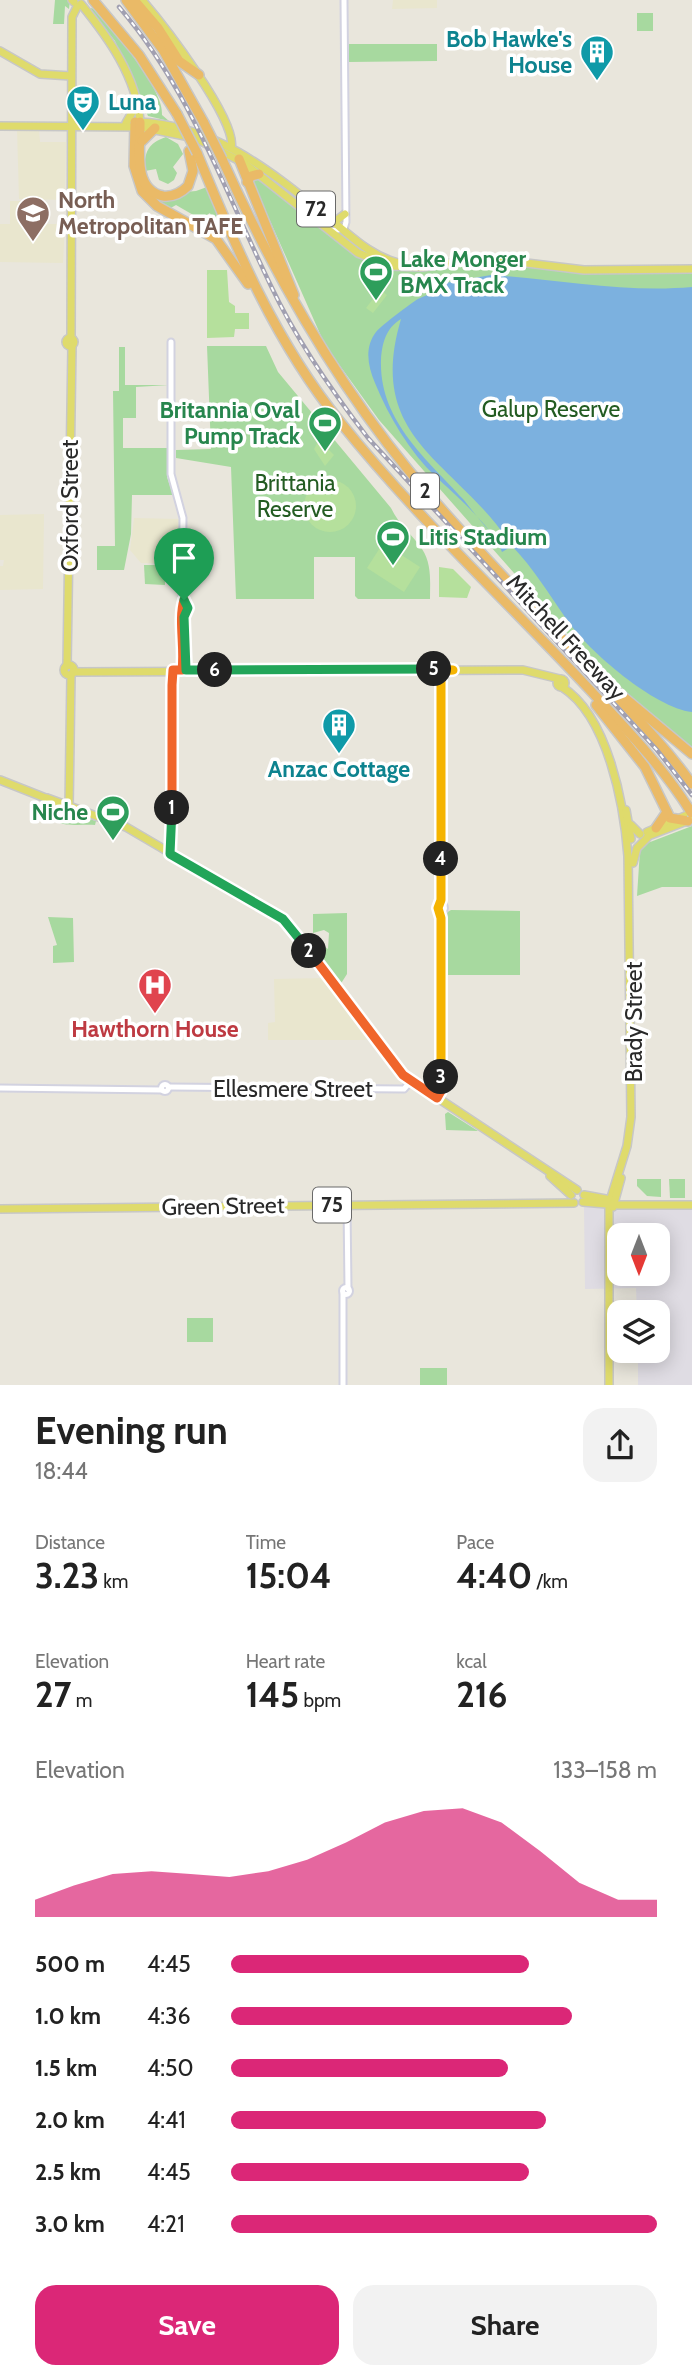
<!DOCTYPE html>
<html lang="en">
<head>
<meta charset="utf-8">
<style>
  body { margin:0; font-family:Cabin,sans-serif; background:#f2f2f2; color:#222; height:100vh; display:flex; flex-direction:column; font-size:26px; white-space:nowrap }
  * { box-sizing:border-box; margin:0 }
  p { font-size:23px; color:#767676 }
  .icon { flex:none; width:38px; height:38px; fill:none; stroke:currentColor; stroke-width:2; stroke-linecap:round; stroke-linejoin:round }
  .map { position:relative; height:1385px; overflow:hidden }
  .panel { display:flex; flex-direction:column; background:#fff; flex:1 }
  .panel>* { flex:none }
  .needle { width:46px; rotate:180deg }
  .buttons { position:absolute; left:607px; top:1223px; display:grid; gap:14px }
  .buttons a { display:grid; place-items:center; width:63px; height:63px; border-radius:14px; background:#fff; box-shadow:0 4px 18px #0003; font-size:35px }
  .pin { position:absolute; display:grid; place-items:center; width:60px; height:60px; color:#fff; margin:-72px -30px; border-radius:50% 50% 50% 0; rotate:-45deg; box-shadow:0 0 7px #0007 }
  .pin .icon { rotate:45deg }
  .km { position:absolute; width:35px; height:35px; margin:-18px; border-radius:50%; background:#222; color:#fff; font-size:19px; line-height:35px; text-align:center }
  .round { display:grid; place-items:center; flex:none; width:74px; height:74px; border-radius:21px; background:#f2f2f2 }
  .headline { display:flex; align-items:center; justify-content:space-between; height:119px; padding:0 35px }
  h1 { font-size:38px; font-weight:700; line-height:52px }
  .metrics { display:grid; grid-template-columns:repeat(3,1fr); gap:10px; height:119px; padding:7px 35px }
  .metrics div { display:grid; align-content:center }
  .metrics b { font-size:35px; font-weight:700 }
  .metrics small { font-size:19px; font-weight:400 }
  .metrics p { font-size:19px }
  .chart { height:196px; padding:14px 35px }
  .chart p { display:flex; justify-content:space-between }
  .chart svg { width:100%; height:126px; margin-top:7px; fill:#db2777; opacity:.7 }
  .button { display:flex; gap:14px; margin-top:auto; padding:14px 35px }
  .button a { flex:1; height:80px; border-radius:21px; background:#db2777; color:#fff; font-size:28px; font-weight:700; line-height:80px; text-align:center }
  .button a+a { background:#f2f2f2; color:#222 }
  ul { padding:0 35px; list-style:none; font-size:23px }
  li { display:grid; grid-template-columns:112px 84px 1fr; align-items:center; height:52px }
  li i { height:18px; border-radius:9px; background:#db2777 }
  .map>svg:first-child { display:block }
  .industrial { fill:#dfdce3; fill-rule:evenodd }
  .education { fill:#e9e6ce }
  .green { fill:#a7d99f }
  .pitch { fill:#b5e09c }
  .water { fill:#7cb1df; fill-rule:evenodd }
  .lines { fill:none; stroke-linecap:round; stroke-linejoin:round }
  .minor-casing { stroke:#d2d2e0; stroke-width:9 }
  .major-casing { stroke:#c7c7c7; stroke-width:10 }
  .highway-casing { stroke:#c7c7c7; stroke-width:12 }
  .minor { stroke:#fff; stroke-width:5 }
  .major { stroke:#dfdb6c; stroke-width:7 }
  .highway { stroke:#eaba67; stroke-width:9 }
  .rail-casing { stroke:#a1a0b1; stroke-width:4.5 }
  .rail { stroke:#fff; stroke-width:2; stroke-dasharray:5; stroke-linecap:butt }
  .highway-bridge-casing { stroke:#c7c7c7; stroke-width:12; stroke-linecap:butt }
  .highway-bridge { stroke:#eaba67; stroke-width:9 }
  .split-1-casing { stroke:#fff; stroke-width:14 }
  .split-2-casing { stroke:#fff; stroke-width:14 }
  .split-3-casing { stroke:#fff; stroke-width:14 }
  .split-4-casing { stroke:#fff; stroke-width:14 }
  .split-5-casing { stroke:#fff; stroke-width:14 }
  .split-6-casing { stroke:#fff; stroke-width:14 }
  .split-7-casing { stroke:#fff; stroke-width:14 }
  .split-1 { stroke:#f0652b; stroke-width:9 }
  .split-2 { stroke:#22a559; stroke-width:9 }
  .split-3 { stroke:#f0652b; stroke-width:9 }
  .split-4 { stroke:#f5b400; stroke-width:9 }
  .split-5 { stroke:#f5b400; stroke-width:9 }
  .split-6 { stroke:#22a559; stroke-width:9 }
  .split-7 { stroke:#22a559; stroke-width:9 }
  .labels { text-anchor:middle; stroke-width:7; stroke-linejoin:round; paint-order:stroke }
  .shield { fill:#fff; stroke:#696969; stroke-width:2 }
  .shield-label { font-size:21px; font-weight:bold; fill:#292929 }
  .culture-label { font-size:23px; font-weight:bold; fill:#0d838f; stroke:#fff; text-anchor:end }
  .education-label { font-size:23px; font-weight:bold; fill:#785e54; stroke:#fff; text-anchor:start }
  .leisure-label { font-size:23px; font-weight:bold; fill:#27864d; stroke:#fff; text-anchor:start }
  .park-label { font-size:23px; fill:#235c22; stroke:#fff }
  .street-label { font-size:23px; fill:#292929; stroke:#fff }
  .health-label { font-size:23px; font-weight:bold; fill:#be3a42; stroke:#fff }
</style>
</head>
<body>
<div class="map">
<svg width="692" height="1385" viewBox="0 0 692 1385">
  <rect width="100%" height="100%" fill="#e9e6dc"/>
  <!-- industrial -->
  <path class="industrial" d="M584 1207 692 1208V1385H638V1351H658V1312H637L636 1288 585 1289ZM620 1236H658V1274H620Z"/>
  <!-- education -->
  <g class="education">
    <path d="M393 0H437V8L392 9Z"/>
    <path d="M17 129H39L40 142H66L65 200 19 199Z"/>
    <path d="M10 201H38L39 224H65L63 263 0 262V224H10Z"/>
    <path d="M44 514 43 589 0 590V566H3L4 560H0V515Z"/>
    <path d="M134 518 180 519V560H174L173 564 141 563 130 550Z"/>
    <path d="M325 978 371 1040H268V1023L275 1022 274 979Z"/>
  </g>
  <!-- green -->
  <g class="green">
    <path d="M55 0H70L69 9 65 6 64 24H53Z"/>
    <path d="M92 8C112 29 165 90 162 115L169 121 148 116 115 41 90 9Z"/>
    <rect x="637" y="13" width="16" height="18"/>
    <path d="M349 44H437V61L349 62Z"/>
    <path d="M166 137 178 144 183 154 173 167 177 173 174 180 168 184 159 180 156 169 145 171C144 152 148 143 166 137Z"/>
    <path d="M256 177 338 242 397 268 485 260 588 272H692V750L641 707 566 632 379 420 325 345 252 180Z"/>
    <path d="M207 187 217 210 216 218 223 226 220 236 206 228 213 222 210 213 195 222V216L176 205 169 209 155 202 152 195 196 191Z"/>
    <path d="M207 346H266L278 372 391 508C399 525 412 534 422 549 432 564 430 582 430 599H358L355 596V557H314V599H236L231 467 176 458V450L211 449Z"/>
    <path d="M119 347H125V385H169L136 387V418H123V448H167V477L173 495H132L131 534 124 570H97V546H115L113 391H119Z"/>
    <path d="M144 565H165V585L145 584Z"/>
    <path d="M43 805 96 821 95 825C72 824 52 830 43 805Z"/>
    <path d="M692 826V887H662L637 896 640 850 645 844Z"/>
    <path d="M451 910 520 911V975H444V914Z"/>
    <path d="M347 913V974L340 985 315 951H324L322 945 328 949 329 933 324 930 313 933V914Z"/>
    <path d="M48 917 73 918 74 962 53 963V946L57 945Z"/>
    <path d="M448 1112 478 1131 446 1130 445 1114Z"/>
    <path d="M637 1179H661V1197L647 1196 637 1186Z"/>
    <path d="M669 1179H685V1198H670Z"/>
    <rect x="187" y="1318" width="26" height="24"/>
    <rect x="420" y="1368" width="27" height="17"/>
  </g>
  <!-- pitch -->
  <g class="pitch">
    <path d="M207 270H227L229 302 235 306V313H249V329H235L234 337 207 338Z"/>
    <path d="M380 290 387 295 373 313 366 308Z"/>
    <path d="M319 440 334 455 325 466 314 449Z"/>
    <circle cx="330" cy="506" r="26"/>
    <path d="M383 543 420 567 404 592 367 568Z"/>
    <path d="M439 567 453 569 471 587 467 598 439 597Z"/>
  </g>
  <!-- water -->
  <path class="water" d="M491 275C558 279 624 293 692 287V712C655 708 588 651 567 620 549 594 534 569 512 546L502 552C494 529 456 495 436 477 409 451 389 417 375 383 368 366 364 348 376 332 382 325 410 304 418 299 428 294 438 292 445 283ZM401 319C365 440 454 459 510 543L507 546C494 540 473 511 463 499 427 459 379 421 381 360 382 343 386 328 401 319Z"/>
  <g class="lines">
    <!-- minor casing -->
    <g class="minor-casing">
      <g id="minor">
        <path d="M330 231 344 229 346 222 344 0"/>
        <path d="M171 342V474L183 518 182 606"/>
        <path d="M185 605 188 609 184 612 181 608Z"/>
        <path d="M441 669 443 905"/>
        <path d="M182 670V611"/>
        <path d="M170 854 173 670"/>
        <circle cx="441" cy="908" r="3.5"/>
        <circle cx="165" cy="1088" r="3.5"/>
        <path d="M169 1087 404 1089 411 1081"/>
        <path d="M0 1088 162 1090"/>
        <path d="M437 1098 441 1091 443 912"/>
        <path d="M347 1205 348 1289"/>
        <circle cx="346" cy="1291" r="3.5"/>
        <path d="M343 1385V1294"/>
      </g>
    </g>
    <!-- major casing -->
    <g class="major-casing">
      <g id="major">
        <path d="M72 0 74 2"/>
        <path d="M142 0C161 22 239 122 231 148"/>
        <path d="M81 4C108 37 137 77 140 122"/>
        <path d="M0 51 40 74 71 76"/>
        <path d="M137 122C215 124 273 173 331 220 352 237 371 256 398 263"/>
        <path d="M126 123 134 109"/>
        <path d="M0 126 141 127 195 138 244 163 358 253 390 266 422 267 485 258 584 270 692 269"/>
        <path d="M331 218 337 220 345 214"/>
        <circle cx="70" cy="342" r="4"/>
        <path d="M71 339 72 17 77 7"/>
        <circle cx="69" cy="670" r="5"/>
        <path d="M67 666 72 346"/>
        <path d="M73 672 523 670 560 679"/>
        <circle cx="561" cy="683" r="4"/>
        <path d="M562 687C608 716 624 804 628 856L631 1117 627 1146 609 1204V1385"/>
        <path d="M0 780 48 799"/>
        <path d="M47 798 126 827 283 919 403 1075 577 1190"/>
        <path d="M69 808 71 675"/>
        <path d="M626 810 631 839"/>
        <path d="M631 825 640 834"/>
        <path d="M647 832 692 813"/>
        <path d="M648 836 692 819"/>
        <path d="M633 863 637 848 647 838"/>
        <path d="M550 1176 571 1195"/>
        <path d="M584 1195 611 1200"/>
        <path d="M583 1202 618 1205H692"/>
        <path d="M613 1207 621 1178"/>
        <path d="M0 1209 574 1203"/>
      </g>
    </g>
    <!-- highway casing -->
    <g class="highway-casing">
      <g id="highway">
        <path d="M93 0 139 55 177 114"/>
        <path d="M126 0 163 50 204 123"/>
        <path d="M134 0 158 28 179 61 199 75"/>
        <path d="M135 122 134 166 142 191 157 206 216 239 248 284"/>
        <path d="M140 122C141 144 131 190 163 196 172 197 181 193 188 186L193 171 189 151"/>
        <path d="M142 141 155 128"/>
        <path d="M197 153C236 248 275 342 341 423 417 518 507 601 590 690 626 729 663 767 691 812"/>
        <path d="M222 159C277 281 343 396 431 497 486 561 547 622 605 684 635 716 666 748 692 784"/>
        <path d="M239 159 294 295"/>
        <path d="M247 182 251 176 259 174"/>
        <path d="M620 694 692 754"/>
        <path d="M596 705 645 767 670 818 688 821"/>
        <path d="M656 828 667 812"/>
      </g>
    </g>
    <!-- minor -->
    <use href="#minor" class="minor"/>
    <!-- major -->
    <use href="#major" class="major"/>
    <!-- highway -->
    <use href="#highway" class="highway"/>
    <!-- rail casing -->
    <g class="rail-casing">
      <path id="rail" d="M119 7C189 88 225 191 271 286 297 341 331 390 368 438L657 750 692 795"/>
    </g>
    <!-- rail -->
    <use href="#rail" class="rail"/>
    <!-- highway-bridge casing -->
    <g class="highway-bridge-casing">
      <g id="highway-bridge">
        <path d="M177 114 197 153"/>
        <path d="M204 123 222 159"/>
        <path d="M691 812 692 813"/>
      </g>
    </g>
    <!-- highway-bridge -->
    <use href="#highway-bridge" class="highway-bridge"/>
  </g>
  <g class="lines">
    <!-- split-1 casing -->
    <g class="split-1-casing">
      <path id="split-1" d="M172 808V685L173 670H182C185 648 178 619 184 600"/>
    </g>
    <!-- split-2 casing -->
    <g class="split-2-casing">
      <path id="split-2" d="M172 808 170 854 283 919 309 951"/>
    </g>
    <!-- split-3 casing -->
    <g class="split-3-casing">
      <path id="split-3" d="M309 951 403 1075 437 1098 441 1091V1077"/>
    </g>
    <!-- split-4 casing -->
    <g class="split-4-casing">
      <path id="split-4" d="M441 859V900L438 908 441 918V1077"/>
    </g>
    <!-- split-5 casing -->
    <g class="split-5-casing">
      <path id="split-5" d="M434 669 453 670 441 671V859"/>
    </g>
    <!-- split-6 casing -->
    <g class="split-6-casing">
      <path id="split-6" d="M215 670 434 669"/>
    </g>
    <!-- split-7 casing -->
    <g class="split-7-casing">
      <path id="split-7" d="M184 600 188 608 184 617 186 670H215"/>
    </g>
    <!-- split-1 -->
    <use href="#split-1" class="split-1"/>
    <!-- split-2 -->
    <use href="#split-2" class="split-2"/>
    <!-- split-3 -->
    <use href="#split-3" class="split-3"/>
    <!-- split-4 -->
    <use href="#split-4" class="split-4"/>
    <!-- split-5 -->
    <use href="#split-5" class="split-5"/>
    <!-- split-6 -->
    <use href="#split-6" class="split-6"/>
    <!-- split-7 -->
    <use href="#split-7" class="split-7"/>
  </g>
  <!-- icons -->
  <defs>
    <g id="building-pin" transform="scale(1.75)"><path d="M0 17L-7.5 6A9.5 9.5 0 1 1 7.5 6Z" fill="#0f9aa8" stroke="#fff"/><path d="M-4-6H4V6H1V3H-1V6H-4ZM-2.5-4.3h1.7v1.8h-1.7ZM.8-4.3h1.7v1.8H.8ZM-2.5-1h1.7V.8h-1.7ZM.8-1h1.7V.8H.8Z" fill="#fff"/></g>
    <g id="theatre-pin" transform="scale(1.75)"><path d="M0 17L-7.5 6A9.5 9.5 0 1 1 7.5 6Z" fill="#0f9aa8" stroke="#fff"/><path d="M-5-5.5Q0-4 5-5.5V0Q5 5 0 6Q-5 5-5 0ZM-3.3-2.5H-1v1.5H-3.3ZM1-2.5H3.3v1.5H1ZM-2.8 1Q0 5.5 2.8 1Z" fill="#fff"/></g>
    <g id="university-pin" transform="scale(1.75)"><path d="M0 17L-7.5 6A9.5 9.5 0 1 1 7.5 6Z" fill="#8d6e63" stroke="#fff"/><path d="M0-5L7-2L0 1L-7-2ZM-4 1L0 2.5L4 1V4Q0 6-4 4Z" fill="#fff"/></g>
    <g id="stadium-pin" transform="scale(1.75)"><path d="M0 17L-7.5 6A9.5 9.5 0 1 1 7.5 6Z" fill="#2e9e5b" stroke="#fff"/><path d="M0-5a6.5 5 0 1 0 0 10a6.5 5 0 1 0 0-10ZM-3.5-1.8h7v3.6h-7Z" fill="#fff"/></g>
    <g id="hospital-pin" transform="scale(1.75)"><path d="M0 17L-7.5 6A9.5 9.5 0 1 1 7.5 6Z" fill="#e0444e" stroke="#fff"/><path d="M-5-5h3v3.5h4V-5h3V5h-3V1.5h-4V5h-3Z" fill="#fff"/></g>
  </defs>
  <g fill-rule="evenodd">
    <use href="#building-pin" x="597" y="52"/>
    <use href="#theatre-pin" x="83" y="102"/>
    <use href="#university-pin" x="33" y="213"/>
    <use href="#stadium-pin" x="376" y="272"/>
    <use href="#stadium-pin" x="325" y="423"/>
    <use href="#stadium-pin" x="393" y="537"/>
    <use href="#building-pin" x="339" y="725"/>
    <use href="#stadium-pin" x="113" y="812"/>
    <use href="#hospital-pin" x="155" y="985"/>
  </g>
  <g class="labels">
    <!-- shield labels -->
    <g class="shield">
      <rect x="297" y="191.5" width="38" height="35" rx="5"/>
      <rect x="411" y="473.5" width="28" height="35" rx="5"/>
      <rect x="313" y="1187.5" width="38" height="35" rx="5"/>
    </g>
    <g class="shield-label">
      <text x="316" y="216">72</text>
      <text x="425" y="498">2</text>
      <text x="332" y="1212">75</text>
    </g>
    <!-- culture labels -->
    <g class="culture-label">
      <text x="572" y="47">Bob Hawke's<tspan x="572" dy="26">House</tspan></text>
      <text x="108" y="110" text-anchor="start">Luna</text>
      <text x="339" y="777" text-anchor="middle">Anzac Cottage</text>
    </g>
    <!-- education labels -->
    <g class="education-label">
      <text x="58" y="208">North<tspan x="58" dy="26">Metropolitan TAFE</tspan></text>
    </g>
    <!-- leisure labels -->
    <g class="leisure-label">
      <text x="400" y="267">Lake Monger<tspan x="400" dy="26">BMX Track</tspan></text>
      <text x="300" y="418" text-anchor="end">Britannia Oval<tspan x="300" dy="26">Pump Track</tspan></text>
      <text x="418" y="545">Litis Stadium</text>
      <text x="88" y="820" text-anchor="end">Niche</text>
    </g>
    <!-- park labels -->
    <g class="park-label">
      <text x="551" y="417">Galup Reserve</text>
      <text x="295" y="491">Brittania<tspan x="295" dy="26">Reserve</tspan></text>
    </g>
    <!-- street labels -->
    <g class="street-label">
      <text transform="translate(70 506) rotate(-90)" y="8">Oxford Street</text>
      <text transform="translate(566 637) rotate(47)" y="8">Mitchell Freeway</text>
      <text transform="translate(634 1022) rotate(-90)" y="8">Brady Street</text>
      <text x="293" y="1097">Ellesmere Street</text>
      <text transform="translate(223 1206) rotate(-1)" y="8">Green Street</text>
    </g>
    <!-- health labels -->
    <g class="health-label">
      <text x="155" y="1037">Hawthorn House</text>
    </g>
  </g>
</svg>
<div class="buttons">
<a><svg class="needle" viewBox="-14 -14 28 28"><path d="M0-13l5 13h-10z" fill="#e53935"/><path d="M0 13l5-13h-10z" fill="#767676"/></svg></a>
<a><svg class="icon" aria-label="layers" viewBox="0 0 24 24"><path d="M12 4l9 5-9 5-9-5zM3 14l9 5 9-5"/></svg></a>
</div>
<div class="pin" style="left:184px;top:600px;background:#1e9e55"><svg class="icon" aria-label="arrive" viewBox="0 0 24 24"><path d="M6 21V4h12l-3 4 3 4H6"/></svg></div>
<b class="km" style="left:172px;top:808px">1</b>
<b class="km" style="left:309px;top:951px">2</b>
<b class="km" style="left:441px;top:1077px">3</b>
<b class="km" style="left:441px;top:859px">4</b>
<b class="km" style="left:434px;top:669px">5</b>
<b class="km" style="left:215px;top:670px">6</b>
</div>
<section class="panel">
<div class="headline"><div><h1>Evening run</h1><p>18:44</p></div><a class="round"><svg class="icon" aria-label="share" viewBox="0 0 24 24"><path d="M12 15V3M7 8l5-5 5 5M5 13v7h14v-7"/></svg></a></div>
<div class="metrics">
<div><p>Distance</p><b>3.23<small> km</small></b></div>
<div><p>Time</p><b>15:04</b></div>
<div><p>Pace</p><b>4:40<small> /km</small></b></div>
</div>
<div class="metrics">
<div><p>Elevation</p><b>27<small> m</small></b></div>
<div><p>Heart rate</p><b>145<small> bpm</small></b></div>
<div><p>kcal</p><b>216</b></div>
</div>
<div class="chart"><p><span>Elevation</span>133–158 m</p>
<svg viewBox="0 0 160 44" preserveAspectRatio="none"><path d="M0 44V38L10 33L20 29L30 28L40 29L50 30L60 28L70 24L80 18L90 11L100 7L110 6L120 11L130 21L140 32L150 38L160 38V44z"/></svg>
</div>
<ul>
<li><b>500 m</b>4:45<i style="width:70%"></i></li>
<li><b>1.0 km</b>4:36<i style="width:80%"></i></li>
<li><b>1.5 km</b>4:50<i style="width:65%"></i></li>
<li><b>2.0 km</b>4:41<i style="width:74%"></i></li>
<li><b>2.5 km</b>4:45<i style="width:70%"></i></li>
<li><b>3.0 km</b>4:21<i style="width:100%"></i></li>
</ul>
<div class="button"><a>Save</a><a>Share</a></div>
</section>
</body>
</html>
